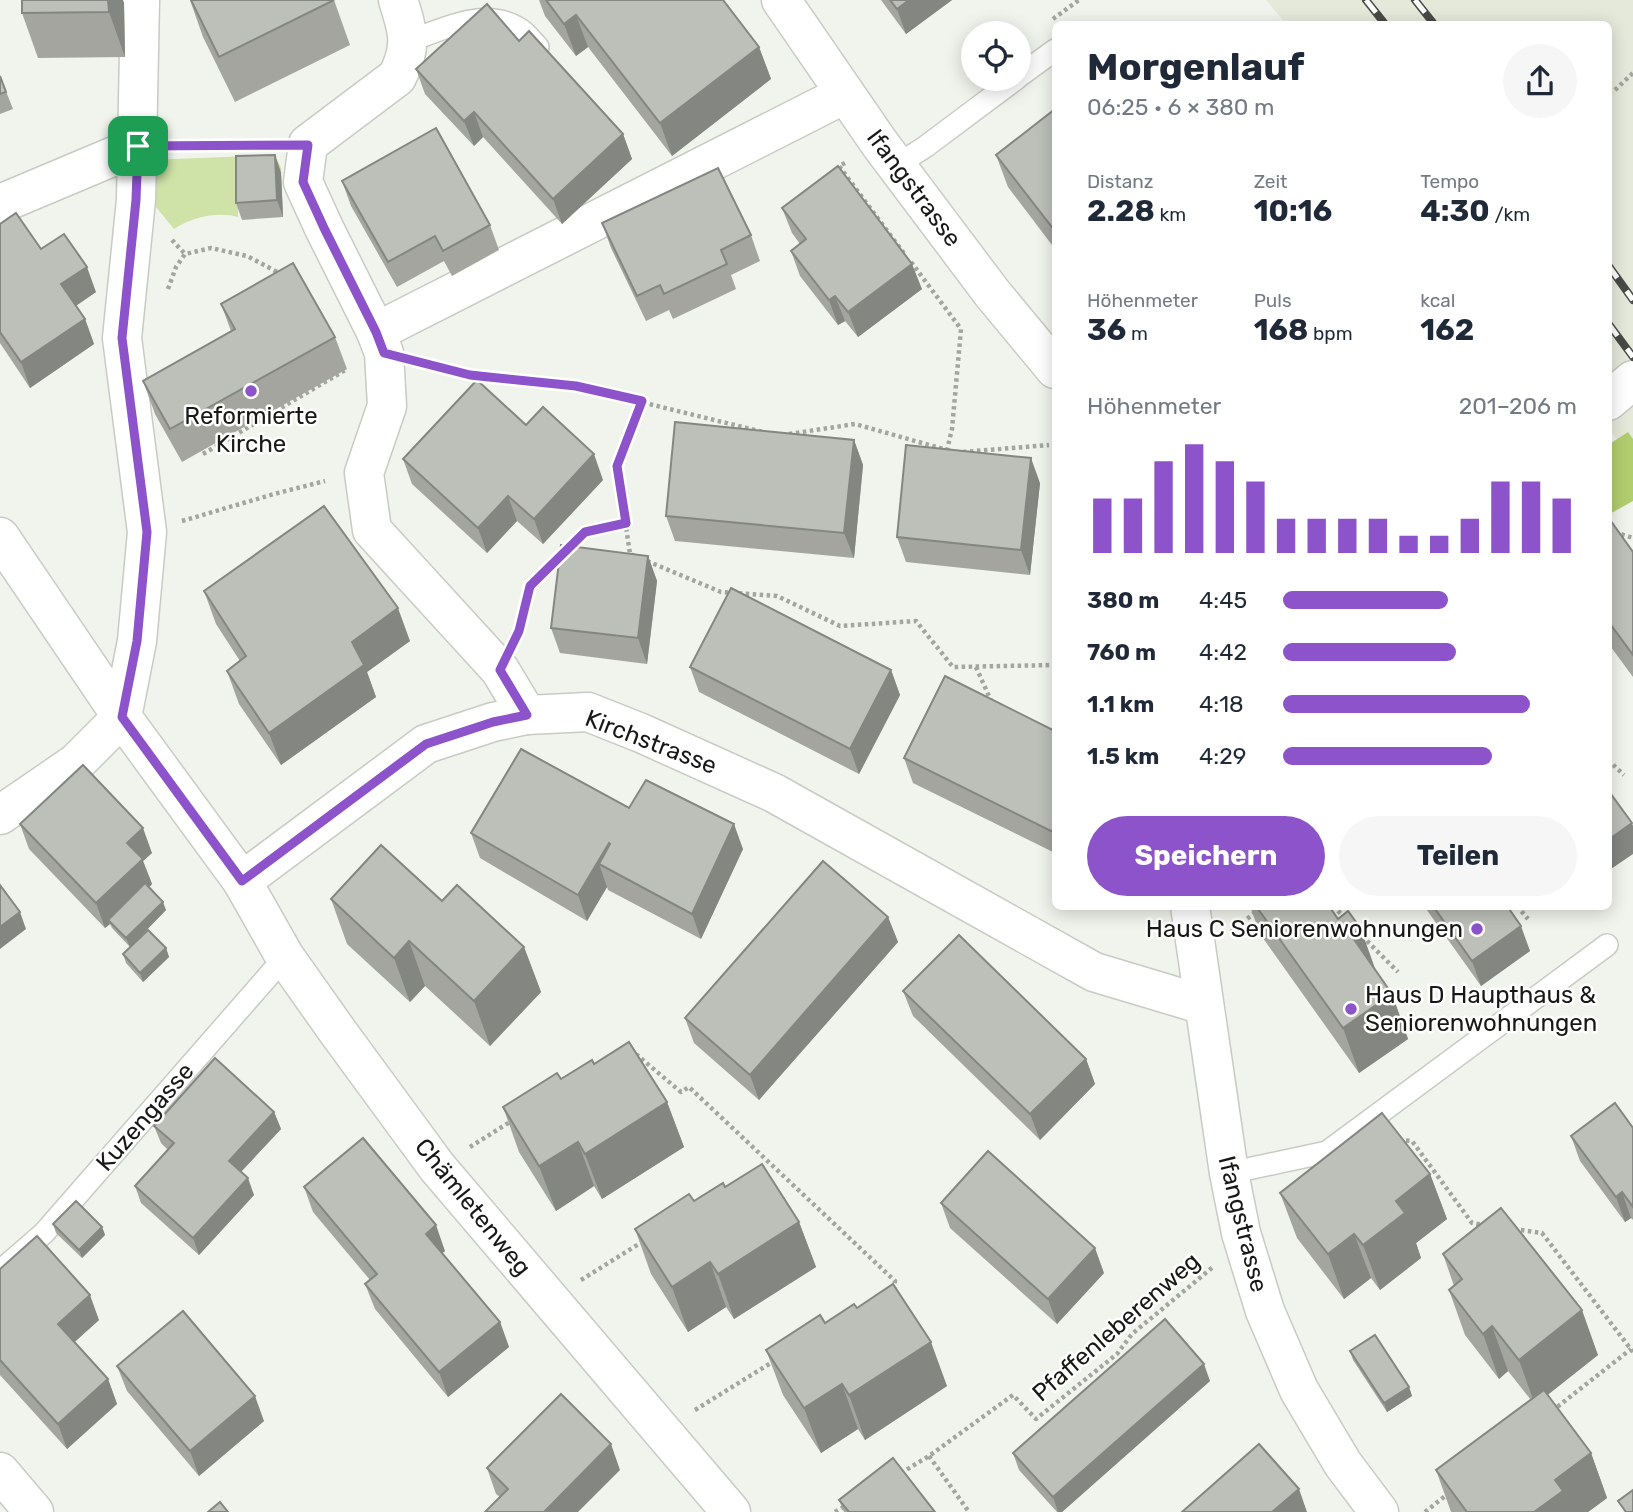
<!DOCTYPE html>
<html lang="de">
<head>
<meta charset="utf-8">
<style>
  body { margin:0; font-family:Rubik,sans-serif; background:#f6f6f7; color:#1f2937; height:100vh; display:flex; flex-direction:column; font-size:26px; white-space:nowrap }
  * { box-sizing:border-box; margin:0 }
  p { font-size:23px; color:#747a83 }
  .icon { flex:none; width:38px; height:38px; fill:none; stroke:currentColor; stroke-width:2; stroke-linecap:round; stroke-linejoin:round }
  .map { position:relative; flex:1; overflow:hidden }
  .details { position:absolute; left:1052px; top:21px; width:560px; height:889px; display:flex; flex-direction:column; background:#fff; border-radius:10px; box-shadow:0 4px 18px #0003 }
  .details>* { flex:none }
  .buttons { position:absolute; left:961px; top:21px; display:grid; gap:14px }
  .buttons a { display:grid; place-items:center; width:70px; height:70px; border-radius:50%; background:#fff; box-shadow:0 4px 18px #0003; font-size:35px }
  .pin { position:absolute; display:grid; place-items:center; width:60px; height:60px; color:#fff; margin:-30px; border-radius:14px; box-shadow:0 4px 10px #0006 }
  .round { display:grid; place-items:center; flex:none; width:74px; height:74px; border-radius:37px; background:#f6f6f7 }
  .summary { display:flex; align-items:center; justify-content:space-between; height:119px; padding:0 35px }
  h1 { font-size:38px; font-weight:700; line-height:52px }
  .metrics { display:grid; grid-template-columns:repeat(3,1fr); gap:10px; height:119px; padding:7px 35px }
  .metrics div { display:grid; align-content:center }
  .metrics b { font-size:30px; font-weight:700 }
  .metrics small { font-size:19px; font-weight:400 }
  .metrics p { font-size:19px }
  .chart { height:196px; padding:14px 35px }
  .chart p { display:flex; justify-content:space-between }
  .chart svg { width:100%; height:126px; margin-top:7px; stroke:#8c53cb; stroke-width:6 }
  .button { display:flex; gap:14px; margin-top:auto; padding:14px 35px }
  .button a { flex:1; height:80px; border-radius:42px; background:#8c53cb; color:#fff; font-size:28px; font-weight:700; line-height:80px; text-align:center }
  .button a+a { background:#f6f6f7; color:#1f2937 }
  ul { padding:0 35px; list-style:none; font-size:23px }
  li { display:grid; grid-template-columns:112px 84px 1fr; align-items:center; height:52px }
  li i { height:18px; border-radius:9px; background:#8c53cb }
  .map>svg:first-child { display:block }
  .built { fill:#e4e9da }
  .green { fill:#cfe3a8 }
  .forest { fill:#b1ce6e }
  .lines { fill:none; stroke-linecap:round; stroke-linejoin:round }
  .service-casing { stroke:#c8cbc3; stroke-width:24 }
  .minor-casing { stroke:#c8cbc3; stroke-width:41 }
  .path { stroke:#a3a6a0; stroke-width:4.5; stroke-dasharray:3.5 3.5; stroke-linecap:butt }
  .service { stroke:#fff; stroke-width:21 }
  .minor { stroke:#fff; stroke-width:38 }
  .rail-casing { stroke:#494a46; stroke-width:8 }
  .rail { stroke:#fff; stroke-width:5; stroke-dasharray:16; stroke-linecap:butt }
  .wall { fill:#a3a59e }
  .shaded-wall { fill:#848681 }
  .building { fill:#bdc0b8; stroke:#848681; stroke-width:2 }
  .route-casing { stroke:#fff; stroke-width:14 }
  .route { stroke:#8c53cb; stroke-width:9 }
  .poi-dot { fill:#8c53cb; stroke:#fff; stroke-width:2.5 }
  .labels { text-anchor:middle; stroke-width:5; stroke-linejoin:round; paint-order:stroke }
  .street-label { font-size:24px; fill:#181916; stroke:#fff }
  .poi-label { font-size:24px; fill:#181916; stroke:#fff }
</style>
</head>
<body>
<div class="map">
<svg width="1633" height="1512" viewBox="0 0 1633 1512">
  <rect width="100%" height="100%" fill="#f1f4ec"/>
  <!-- built -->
  <path class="built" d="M1266 0H1633V464L1608 426V24H1286Z"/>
  <!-- green -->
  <path class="green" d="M275 155 282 170 238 171V217C218 211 191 217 174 229L146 195 149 160Z"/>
  <!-- forest -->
  <path class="forest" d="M1628 432 1633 439V501L1608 515V445Z"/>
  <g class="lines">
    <!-- service casing -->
    <g class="service-casing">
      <g id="service">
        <path d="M407 42C441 30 484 7 518 28 526 32 532 41 538 47"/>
        <path d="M1018 77 1055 50"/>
        <path d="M897 165 925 147 1016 79"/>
        <path d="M1229 1173 1327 1152 1607 945"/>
        <path d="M0 1271 44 1233 285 957"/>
      </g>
    </g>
    <!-- minor casing -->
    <g class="minor-casing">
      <g id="minor">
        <path d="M398 0C408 31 413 46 397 77L308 144 303 182 324 228 376 332 384 353 387 406 364 473 372 530 500 670 527 715"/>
        <path d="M781 0 880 144 992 293 1055 369"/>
        <path d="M0 204 138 146"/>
        <path d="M376 332 845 94"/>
        <path d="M1608 401 1633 380"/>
        <path d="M0 537 122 717 242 881 285 957 338 1032 437 1167 731 1512"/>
        <path d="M122 717 137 641 147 532 122 338 136 200 140 0"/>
        <path d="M0 815 76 763 122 717"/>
        <path d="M242 881 426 744 493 722 527 715 588 712 641 733 774 793 1094 972 1204 1005"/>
        <path d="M1190 906 1229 1173 1241 1233 1265 1311 1299 1390 1343 1464 1379 1512"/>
        <path d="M0 1472 34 1512"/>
      </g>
    </g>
    <!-- path -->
    <g class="path">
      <path d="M1053 19 1079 0"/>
      <path d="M1615 90 1633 73"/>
      <path d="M176 145H268"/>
      <path d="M845 163 839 166 905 255"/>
      <path d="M172 240 185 254"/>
      <path d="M911 262 961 329 952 429 947 450"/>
      <path d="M168 289 176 267 185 254 211 248 247 256 281 274"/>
      <path d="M423 363 470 375 576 386 763 432"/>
      <path d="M789 434 855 424 947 450"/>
      <path d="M963 452 1049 445"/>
      <path d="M203 454 347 369"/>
      <path d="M182 521 274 494 325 481"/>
      <path d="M1608 530 1633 538"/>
      <path d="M635 556 630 554 617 466 642 401"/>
      <path d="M647 561 721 592 777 596 840 626 916 621 953 667 1055 665"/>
      <path d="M518 632 529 586 585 532 626 523"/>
      <path d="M976 667 992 703"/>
      <path d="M1608 760 1624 775"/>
      <path d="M1333 906 1346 919"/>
      <path d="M1517 906 1528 919"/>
      <path d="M1231 932 1263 906"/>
      <path d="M1362 936 1398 972"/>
      <path d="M636 1056 637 1055 681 1092 689 1087 895 1281 894 1289"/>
      <path d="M1399 1140 1412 1141 1472 1223 1485 1225"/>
      <path d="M470 1147 513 1120"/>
      <path d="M1514 1229 1542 1233 1633 1352"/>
      <path d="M581 1280 642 1242"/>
      <path d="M695 1410 774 1361"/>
      <path d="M1552 1411 1631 1349"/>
      <path d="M929 1456 969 1512"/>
      <path d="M901 1473 929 1456 1013 1395 1036 1419 1117 1354 1132 1334 1213 1267"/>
      <path d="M835 1512 845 1506"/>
      <path d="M1425 1512 1449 1493"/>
    </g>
    <!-- service -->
    <use href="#service" class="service"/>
    <!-- minor -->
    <use href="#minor" class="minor"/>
    <!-- rail casing -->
    <g class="rail-casing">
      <g id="rail">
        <path d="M1366 0 1385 24"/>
        <path d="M1415 0 1434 24"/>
        <path d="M1608 265 1633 300"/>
        <path d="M1608 323 1633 357"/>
      </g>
    </g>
    <!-- rail -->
    <use href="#rail" class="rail"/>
  </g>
  <!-- wall -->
  <g class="wall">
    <path d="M190 0H334L350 45 235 102 203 37Z"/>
    <path d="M539 0H723L759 47 771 79 672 156 588 47 576 56 545 16Z"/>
    <path d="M881 0H952L906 34Z"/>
    <path d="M124 3 125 57 38 58 22 13Z"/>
    <path d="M519 41 623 134 632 159 562 224 483 137 474 146 425 94 416 69Z"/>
    <path d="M0 76 13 109 0 114Z"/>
    <path d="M1055 109V249L1008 187 996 155Z"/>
    <path d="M281 172 283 217 242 220 236 203Z"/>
    <path d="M342 181 490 225 499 250 452 276 444 261 397 287 351 206Z"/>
    <path d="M782 208 922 289 858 337 845 321 838 325 800 276 791 251 800 244 792 233Z"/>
    <path d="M602 223 751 235 760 261 731 275 736 289 673 319 669 310 646 321 611 248Z"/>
    <path d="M0 224 41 249 96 292 76 306 85 319 94 344 30 388 0 343Z"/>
    <path d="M221 304 335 337 347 369 182 462 155 414 143 381 231 331Z"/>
    <path d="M526 425 603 480 543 544 517 521 487 553 412 484 403 459Z"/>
    <path d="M854 440 863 465 854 558 675 541 666 516Z"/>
    <path d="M1040 483 1030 575 906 562 897 537Z"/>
    <path d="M1608 517 1633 552V677L1608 643Z"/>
    <path d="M648 556 657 581 647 664 560 653 551 628Z"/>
    <path d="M204 591 410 641 367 672 376 697 281 765 239 704 227 671 240 661 216 624Z"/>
    <path d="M690 667 891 670 900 695 859 774 699 692Z"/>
    <path d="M1055 731V853L913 783 904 758Z"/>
    <path d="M629 808 743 849 701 939 608 890 607 887 587 921 480 858 471 833Z"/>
    <path d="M20 824 152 853 143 861 152 884 149 888 166 910 130 947 112 928 110 924 105 928 29 849Z"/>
    <path d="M331 899 442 901 524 947 541 992 490 1046 425 986 410 1002 347 944Z"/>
    <path d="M1250 906H1329L1392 994 1408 1039 1359 1073 1260 934Z"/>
    <path d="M1424 906H1507L1530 951 1481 986Z"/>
    <path d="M888 917 898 942 759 1100 694 1043 685 1018Z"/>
    <path d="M166 948 169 957 143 982 126 963 123 954Z"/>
    <path d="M903 991 1086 1059 1095 1084 1040 1140 913 1016Z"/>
    <path d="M594 1064 667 1102 684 1147 602 1199 594 1186 556 1211 519 1152 503 1107Z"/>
    <path d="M274 1112 281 1129 241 1172 254 1195 199 1255 141 1203 135 1186 168 1150 161 1143 154 1126Z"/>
    <path d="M1633 1128V1220L1631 1218 1625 1222 1580 1161 1571 1136Z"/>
    <path d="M1430 1174 1447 1219 1416 1243 1421 1258 1380 1290 1371 1278 1344 1299 1297 1238 1280 1193Z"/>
    <path d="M304 1187 445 1251 442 1253 500 1322 509 1347 448 1397 375 1309 365 1284 370 1280 313 1212Z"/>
    <path d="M725 1187 799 1222 816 1267 734 1319 726 1307 688 1332 651 1274 635 1229Z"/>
    <path d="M941 1203 1104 1273 1057 1324 950 1228Z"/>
    <path d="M53 1224 102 1227 105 1235 82 1258 56 1233Z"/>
    <path d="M1443 1254 1598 1355 1547 1395 1591 1453 1607 1498 1588 1512H1451L1436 1470 1531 1400 1508 1371 1499 1379 1465 1335 1449 1290 1454 1286Z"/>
    <path d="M0 1269 99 1320 74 1342 108 1379 117 1404 67 1449 0 1375Z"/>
    <path d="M857 1308 947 1386 865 1440 858 1429 821 1453 783 1395 766 1350Z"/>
    <path d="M1350 1351 1409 1387 1412 1396 1387 1412 1353 1360Z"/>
    <path d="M117 1366 264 1421 199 1476 127 1391Z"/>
    <path d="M1210 1381 1062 1512H1057L1019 1470 1013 1453Z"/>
    <path d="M487 1468 620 1470 500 1497 496 1494Z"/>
    <path d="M839 1500 935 1512H844Z"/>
  </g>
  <!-- shaded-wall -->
  <g class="shaded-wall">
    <path d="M108 0H123L124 3 125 57 109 12Z"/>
    <path d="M909 0H952L906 34 897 9Z"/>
    <path d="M576 15 588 47 576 56 564 24Z"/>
    <path d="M759 47 771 79 672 156 660 123Z"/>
    <path d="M474 112 483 137 474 146 464 121Z"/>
    <path d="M623 134 632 159 562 224 553 199Z"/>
    <path d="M275 155 281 172 283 217 277 200Z"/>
    <path d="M912 264 922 289 858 337 848 312Z"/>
    <path d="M87 267 96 292 71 309 61 284Z"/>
    <path d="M835 296 845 321 838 325 829 300Z"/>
    <path d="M85 319 94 344 30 388 21 362Z"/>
    <path d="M854 440 863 465 854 558 844 533Z"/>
    <path d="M594 454 603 480 543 544 534 519Z"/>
    <path d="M1031 458 1040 483 1030 575 1021 550Z"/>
    <path d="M508 496 517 521 487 553 478 528Z"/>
    <path d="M648 556 657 581 647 664 638 638Z"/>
    <path d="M398 608 410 641 367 672 376 697 281 765 269 733 352 642Z"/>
    <path d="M891 670 900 695 859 774 850 749Z"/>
    <path d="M1632 823 1633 826V854L1608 871V840Z"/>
    <path d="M734 824 743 849 701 939 692 914Z"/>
    <path d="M143 828 152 853 143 861 152 884 111 922 108 920 110 924 105 928 96 903 127 843Z"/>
    <path d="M609 843 618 869 599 864 607 887 587 921 578 895Z"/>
    <path d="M163 902 166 910 130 947 126 938Z"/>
    <path d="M20 912 26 929 0 949V927Z"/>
    <path d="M888 917 898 942 759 1100 750 1075Z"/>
    <path d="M1521 926 1530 951 1481 986 1472 961Z"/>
    <path d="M1361 929 1377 974 1351 935Z"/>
    <path d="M409 941 425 986 410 1002 394 958Z"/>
    <path d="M524 947 541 992 490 1046 474 1001Z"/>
    <path d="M166 948 169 957 143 982 140 973Z"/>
    <path d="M1392 994 1408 1039 1359 1073 1343 1028Z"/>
    <path d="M1086 1059 1095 1084 1040 1140 1030 1114Z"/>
    <path d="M667 1102 684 1147 602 1199 585 1154Z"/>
    <path d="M274 1112 281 1129 235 1178 229 1161Z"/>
    <path d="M578 1142 594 1186 556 1211 539 1166Z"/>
    <path d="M1430 1174 1447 1219 1416 1243 1421 1258 1380 1290 1363 1245 1396 1201Z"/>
    <path d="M248 1178 254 1195 199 1255 193 1238Z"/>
    <path d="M1622 1192 1631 1218 1625 1222 1616 1197Z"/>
    <path d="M799 1222 816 1267 734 1319 718 1274Z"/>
    <path d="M436 1225 445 1251 435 1259 426 1234Z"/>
    <path d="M102 1227 105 1235 82 1258 79 1250Z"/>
    <path d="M1354 1234 1371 1278 1344 1299 1328 1254Z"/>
    <path d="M1095 1248 1104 1273 1057 1324 1048 1299Z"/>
    <path d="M710 1262 726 1307 688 1332 672 1287Z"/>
    <path d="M90 1295 99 1320 67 1349 58 1324Z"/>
    <path d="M1582 1310 1598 1355 1535 1405 1519 1360Z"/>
    <path d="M500 1322 509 1347 448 1397 439 1372Z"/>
    <path d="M1492 1326 1508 1371 1499 1379 1483 1334Z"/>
    <path d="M931 1342 947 1386 865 1440 849 1395Z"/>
    <path d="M1204 1364 1210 1381 1062 1512H1058L1053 1497Z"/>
    <path d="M108 1379 117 1404 67 1449 58 1424Z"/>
    <path d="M842 1384 858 1429 821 1453 804 1408Z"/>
    <path d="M1409 1387 1412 1396 1387 1412 1384 1403Z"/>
    <path d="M255 1396 264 1421 199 1476 190 1451Z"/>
    <path d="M611 1444 620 1470 578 1512H544Z"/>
    <path d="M1591 1453 1607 1498 1588 1512H1534L1555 1480Z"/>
    <path d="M1299 1489 1307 1512H1272Z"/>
  </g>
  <!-- building -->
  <g class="building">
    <path d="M22 0H108L109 12 22 13Z"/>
    <path d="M191 0H334L219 57Z"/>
    <path d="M546 0H723L759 47 660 123 576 15 564 24Z"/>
    <path d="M890 0H909L897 9Z"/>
    <path d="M487 4 519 41 529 31 623 134 553 199 474 112 464 121 416 69Z"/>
    <path d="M0 76 6 92 0 94Z"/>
    <path d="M1055 109V231L996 155Z"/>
    <path d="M436 128 490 225 443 251 435 236 388 262 342 181Z"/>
    <path d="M275 155 277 200 236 203V156Z"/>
    <path d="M838 166 912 264 848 312 835 296 829 300 791 251 806 239 782 208Z"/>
    <path d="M718 168 751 235 721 250 727 264 664 294 660 285 637 296 602 223Z"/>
    <path d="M16 213 41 249 64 234 87 267 61 284 85 319 21 362 0 332V224Z"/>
    <path d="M293 263 335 337 170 429 143 381 235 329 221 304Z"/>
    <path d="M477 380 526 425 543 407 594 454 534 519 508 496 478 528 403 459Z"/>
    <path d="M675 422 854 440 844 533 666 516Z"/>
    <path d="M906 445 1031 458 1021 550 897 537Z"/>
    <path d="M324 506 398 608 352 642 364 665 269 733 227 671 246 656 204 591Z"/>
    <path d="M1608 517 1633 552V655L1608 621Z"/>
    <path d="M561 545 648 556 638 638 551 628Z"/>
    <path d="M731 588 891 670 850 749 690 667Z"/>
    <path d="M945 676 1055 731V833L904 758Z"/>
    <path d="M521 749 629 808 646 780 734 824 692 914 599 864 610 844 609 843 578 895 471 833Z"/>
    <path d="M83 765 143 828 127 843 143 859 96 903 20 824Z"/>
    <path d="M1608 790 1632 823 1608 840Z"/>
    <path d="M381 845 442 901 457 885 524 947 474 1001 409 941 394 958 331 899Z"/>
    <path d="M823 861 888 917 750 1075 685 1018Z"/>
    <path d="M145 883 163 902 126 938 108 920Z"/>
    <path d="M0 885 20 912 0 927Z"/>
    <path d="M1256 906H1329L1338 919 1348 911 1361 929 1351 935 1392 994 1343 1028Z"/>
    <path d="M1433 906H1507L1521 926 1472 961Z"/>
    <path d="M148 930 166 948 140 973 123 954Z"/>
    <path d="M959 935 1086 1059 1030 1114 903 991Z"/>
    <path d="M629 1042 667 1102 585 1154 578 1142 539 1166 503 1107 557 1073 561 1079 592 1060 594 1064Z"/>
    <path d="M215 1058 274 1112 229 1161 248 1178 193 1238 135 1186 174 1143 154 1126Z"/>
    <path d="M1615 1103 1633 1128V1207L1622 1192 1616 1197 1571 1136Z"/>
    <path d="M1382 1113 1430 1174 1396 1201 1405 1213 1363 1245 1354 1234 1328 1254 1280 1193Z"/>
    <path d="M363 1138 436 1225 426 1234 500 1322 439 1372 365 1284 377 1274 304 1187Z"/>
    <path d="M988 1151 1095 1248 1048 1299 941 1203Z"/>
    <path d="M762 1164 799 1222 718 1274 710 1262 672 1287 635 1229 689 1194 694 1201 723 1183 725 1187Z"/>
    <path d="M76 1201 102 1227 79 1250 53 1224Z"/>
    <path d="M1501 1208 1582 1310 1519 1360 1492 1326 1483 1334 1449 1290 1462 1279 1443 1254Z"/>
    <path d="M37 1236 90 1295 58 1324 108 1379 58 1424 0 1360V1269Z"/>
    <path d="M893 1284 931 1342 849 1395 842 1384 804 1408 766 1350 820 1315 825 1323 854 1304 857 1308Z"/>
    <path d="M183 1311 255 1396 190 1451 117 1366Z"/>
    <path d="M1165 1319 1204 1364 1053 1497 1013 1453Z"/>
    <path d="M1375 1335 1409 1387 1384 1403 1350 1351Z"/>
    <path d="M1544 1390 1591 1453 1555 1480 1563 1491 1534 1512H1467L1436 1470Z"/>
    <path d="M561 1394 611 1444 544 1512H485L508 1489 487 1468Z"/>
    <path d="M1259 1444 1299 1489 1272 1512H1182Z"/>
    <path d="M893 1458 935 1512H849L839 1500Z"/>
    <path d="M1633 1490V1512H1626L1618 1501Z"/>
    <path d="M220 1502 228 1512H208Z"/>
  </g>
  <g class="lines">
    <!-- route casing -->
    <g class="route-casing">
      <path id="route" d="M308 145 303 182 324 228 376 332 384 353 470 375 576 386 642 401 617 466 626 523 585 532 530 586 519 631 500 670 527 715 493 722 426 744 242 881 122 717 137 641 147 532 122 338 136 200 138 146Z"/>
    </g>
    <!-- route -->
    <use href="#route" class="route"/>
  </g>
  <!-- markers -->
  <g class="poi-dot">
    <circle cx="251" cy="391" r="7"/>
    <circle cx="1477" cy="929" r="7"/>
    <circle cx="1351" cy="1009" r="7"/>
  </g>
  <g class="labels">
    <!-- street labels -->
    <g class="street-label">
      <text transform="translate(914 188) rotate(53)" y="8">Ifangstrasse</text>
      <text transform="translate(651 742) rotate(21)" y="8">Kirchstrasse</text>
      <text transform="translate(145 1117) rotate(-49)" y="8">Kuzengasse</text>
      <text transform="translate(473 1207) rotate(51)" y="8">Chämletenweg</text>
      <text transform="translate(1243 1224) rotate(76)" y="8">Ifangstrasse</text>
      <text transform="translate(1116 1327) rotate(-41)" y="8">Pfaffenleberenweg</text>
    </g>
    <!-- poi labels -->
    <g class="poi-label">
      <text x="251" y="424">Reformierte<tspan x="251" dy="28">Kirche</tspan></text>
      <text x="1463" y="937" text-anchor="end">Haus C Seniorenwohnungen</text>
      <text x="1365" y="1003" text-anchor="start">Haus D Haupthaus &amp;<tspan x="1365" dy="28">Seniorenwohnungen</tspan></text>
    </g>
  </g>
</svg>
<div class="buttons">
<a><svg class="icon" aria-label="locate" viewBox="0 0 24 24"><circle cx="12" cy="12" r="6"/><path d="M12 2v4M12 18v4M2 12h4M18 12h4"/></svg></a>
</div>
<div class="pin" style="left:138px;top:146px;background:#1e9e55"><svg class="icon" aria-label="arrive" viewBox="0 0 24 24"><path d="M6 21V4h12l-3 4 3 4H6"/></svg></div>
<section class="details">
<div class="summary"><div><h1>Morgenlauf</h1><p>06:25 · 6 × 380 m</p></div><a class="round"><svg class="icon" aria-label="share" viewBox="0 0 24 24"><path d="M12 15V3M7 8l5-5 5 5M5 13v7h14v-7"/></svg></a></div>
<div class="metrics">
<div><p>Distanz</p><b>2.28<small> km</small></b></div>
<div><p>Zeit</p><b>10:16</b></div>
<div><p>Tempo</p><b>4:30<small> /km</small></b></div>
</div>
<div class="metrics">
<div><p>Höhenmeter</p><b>36<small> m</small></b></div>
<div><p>Puls</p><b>168<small> bpm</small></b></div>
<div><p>kcal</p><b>162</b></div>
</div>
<div class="chart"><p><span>Höhenmeter</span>201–206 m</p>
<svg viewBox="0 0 160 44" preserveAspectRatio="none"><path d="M5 44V25M15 44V25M25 44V12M35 44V6M45 44V12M55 44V19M65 44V32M75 44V32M85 44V32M95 44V32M105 44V38M115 44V38M125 44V32M135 44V19M145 44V19M155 44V25"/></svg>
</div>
<ul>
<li><b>380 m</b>4:45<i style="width:56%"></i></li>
<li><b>760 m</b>4:42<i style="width:59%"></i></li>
<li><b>1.1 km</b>4:18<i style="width:84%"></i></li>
<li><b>1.5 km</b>4:29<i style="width:71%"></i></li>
</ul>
<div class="button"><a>Speichern</a><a>Teilen</a></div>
</section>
</div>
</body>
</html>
